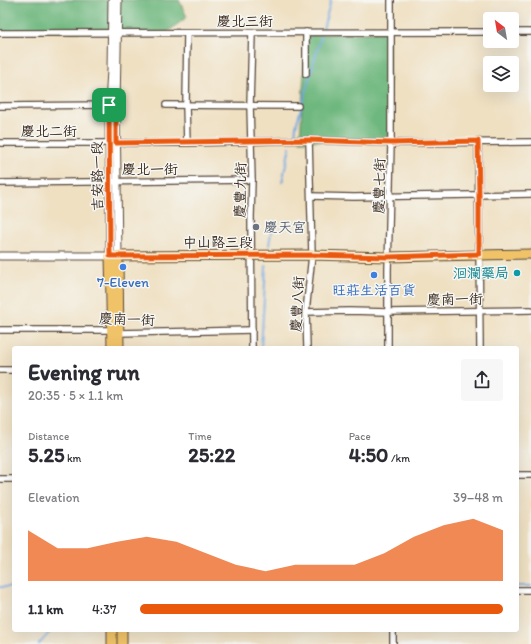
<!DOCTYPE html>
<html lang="en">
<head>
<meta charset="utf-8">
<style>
  body { margin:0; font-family:Itim,"LXGW WenKai TC",sans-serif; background:#f7f7f7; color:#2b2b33; height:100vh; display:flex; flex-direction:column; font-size:15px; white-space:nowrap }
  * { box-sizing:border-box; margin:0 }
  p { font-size:13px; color:#7c7c81 }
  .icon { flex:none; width:22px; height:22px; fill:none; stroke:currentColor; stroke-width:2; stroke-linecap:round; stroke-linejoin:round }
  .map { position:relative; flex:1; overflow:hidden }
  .drawer { position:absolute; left:12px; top:346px; width:507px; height:286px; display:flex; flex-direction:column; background:#fff; border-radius:4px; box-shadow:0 4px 16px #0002 }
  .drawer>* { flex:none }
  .needle { width:26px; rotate:329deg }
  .buttons { position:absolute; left:483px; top:12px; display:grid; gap:8px }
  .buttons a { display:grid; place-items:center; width:36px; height:36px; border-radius:4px; background:#fff; box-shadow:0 4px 16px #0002; font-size:20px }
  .pin { position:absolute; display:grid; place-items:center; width:34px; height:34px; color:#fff; margin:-17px; border-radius:8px; box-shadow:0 2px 6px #0006 }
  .round { display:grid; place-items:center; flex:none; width:42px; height:42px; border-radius:4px; background:#f7f7f7 }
  .headline { display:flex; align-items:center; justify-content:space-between; height:68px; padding:0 16px }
  h1 { font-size:22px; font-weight:800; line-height:30px }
  .stats { display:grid; grid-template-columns:repeat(3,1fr); gap:6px; height:68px; padding:4px 16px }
  .stats div { display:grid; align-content:center }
  .stats b { font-size:20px; font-weight:800 }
  .stats small { font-size:11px; font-weight:400 }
  .stats p { font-size:11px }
  .chart { height:112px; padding:8px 16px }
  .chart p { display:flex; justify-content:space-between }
  .chart svg { width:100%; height:72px; margin-top:4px; fill:#ea580c; opacity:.7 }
  ul { padding:0 16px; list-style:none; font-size:13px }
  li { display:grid; grid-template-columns:64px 48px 1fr; align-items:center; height:30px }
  li i { height:10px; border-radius:5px; background:#ea580c }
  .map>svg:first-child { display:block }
  .forest { fill:#6eb77e; stroke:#54704e }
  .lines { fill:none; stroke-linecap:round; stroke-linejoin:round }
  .stream { stroke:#70a7de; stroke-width:2 }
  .minor-casing { stroke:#564537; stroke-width:8 }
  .tertiary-casing { stroke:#564537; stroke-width:9 }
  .primary-casing { stroke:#564537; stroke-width:11 }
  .minor { stroke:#fff; stroke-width:5.5 }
  .tertiary { stroke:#fff; stroke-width:7 }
  .primary { stroke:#f0c369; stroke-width:9 }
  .route-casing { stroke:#fff; stroke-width:8 }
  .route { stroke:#ea580c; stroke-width:5 }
  .worship-dot { fill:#6b7280; stroke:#f6f6f2; stroke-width:1.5 }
  .shop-dot { fill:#3f7fe0; stroke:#f6f6f2; stroke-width:1.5 }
  .culture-dot { fill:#0f9aa8; stroke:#f6f6f2; stroke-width:1.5 }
  .labels { text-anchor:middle; stroke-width:3; stroke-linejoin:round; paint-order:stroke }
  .street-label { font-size:14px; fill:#3b2a1e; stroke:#f6f6f2 }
  .worship-label { font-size:14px; fill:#5b616d; stroke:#f6f6f2; text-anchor:start }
  .culture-label { font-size:14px; fill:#0d838f; stroke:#f6f6f2; text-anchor:end }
  .shop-label { font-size:14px; fill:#366cbe; stroke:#f6f6f2 }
</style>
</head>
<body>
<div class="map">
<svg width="531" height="644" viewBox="0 0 531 644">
  <rect width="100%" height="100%" fill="#f6f6f2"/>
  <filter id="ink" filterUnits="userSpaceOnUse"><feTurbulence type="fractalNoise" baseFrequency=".025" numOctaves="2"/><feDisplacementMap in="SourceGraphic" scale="8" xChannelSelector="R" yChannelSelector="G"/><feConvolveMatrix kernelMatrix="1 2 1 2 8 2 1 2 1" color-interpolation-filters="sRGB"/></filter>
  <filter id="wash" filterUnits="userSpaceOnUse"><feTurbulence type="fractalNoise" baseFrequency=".012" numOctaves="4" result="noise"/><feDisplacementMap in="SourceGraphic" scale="16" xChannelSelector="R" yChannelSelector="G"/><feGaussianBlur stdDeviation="0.9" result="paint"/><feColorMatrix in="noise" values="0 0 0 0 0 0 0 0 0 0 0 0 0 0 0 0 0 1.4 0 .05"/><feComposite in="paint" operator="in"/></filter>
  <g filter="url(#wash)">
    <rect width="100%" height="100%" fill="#efe0c2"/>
    <!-- forest -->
    <g class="forest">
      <path d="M0 0H109L111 32 0 31Z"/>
      <path d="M119 0H179L187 17 166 33H118Z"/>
      <path d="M389 32V140L300 141 306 35Z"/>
    </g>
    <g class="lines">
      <!-- stream -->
      <g class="stream">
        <path d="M323 29 331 0"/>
        <path d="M295 138 296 126 321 37"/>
        <path d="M282 182 290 147"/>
        <path d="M269 245 272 227"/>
        <path d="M261 348 266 266"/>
        <path d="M517 586H531"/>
        <path d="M0 587H14"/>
        <path d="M39 644 52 630"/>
      </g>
    </g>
  </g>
  <g filter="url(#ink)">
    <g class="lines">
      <!-- minor casing -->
      <g class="minor-casing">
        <g id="minor">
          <path d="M512 32H531"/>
          <path d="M0 33 490 32"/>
          <path d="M187 33 186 105 187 143"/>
          <path d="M252 33 250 105 252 180 251 216 252 348"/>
          <path d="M306 74V32"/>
          <path d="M166 105 298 106"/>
          <path d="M0 106 112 105"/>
          <path d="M478 141 480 348"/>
          <path d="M0 143H187L309 140 391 143 531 142"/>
          <path d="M0 183 252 180"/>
          <path d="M311 196 354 197 531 194"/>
          <path d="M306 312 349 311 388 312 531 310"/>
          <path d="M0 330H112L119 333 252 330"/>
          <path d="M307 348 306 312 312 255 309 140"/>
          <path d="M388 348V270L391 143V0"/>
          <path d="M0 370H14"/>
          <path d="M517 475H531"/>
          <path d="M0 479H14"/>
          <path d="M517 590H531"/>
          <path d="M393 630V644"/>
        </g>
      </g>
      <!-- tertiary casing -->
      <g class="tertiary-casing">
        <g id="tertiary">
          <path d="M118 0 116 105 118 256"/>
          <path d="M0 256H110L109 105 111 70 112 0"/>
        </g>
      </g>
      <!-- primary casing -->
      <g class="primary-casing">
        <g id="primary">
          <path d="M118 256 119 348"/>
          <path d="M112 348 110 256 312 255 388 257 531 254"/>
          <path d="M122 630V644"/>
          <path d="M112 644V630"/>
        </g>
      </g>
      <!-- minor -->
      <use href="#minor" class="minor"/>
      <!-- tertiary -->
      <use href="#tertiary" class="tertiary"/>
      <!-- primary -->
      <use href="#primary" class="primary"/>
    </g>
  </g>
  <g class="lines" filter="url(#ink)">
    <!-- route casing -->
    <g class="route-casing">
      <path id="route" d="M109 105H116V143L309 140 391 143 478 141 479 195V254L388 257 312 255 110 256Z"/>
    </g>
    <!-- route -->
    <use href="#route" class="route"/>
  </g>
  <!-- markers -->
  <circle class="worship-dot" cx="256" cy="227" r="4"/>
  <g class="shop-dot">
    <circle cx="123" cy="267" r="4"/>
    <circle cx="374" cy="275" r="4"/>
  </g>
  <circle class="culture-dot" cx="517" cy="273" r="4"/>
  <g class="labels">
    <!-- street labels -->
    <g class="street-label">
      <text x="245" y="26">慶北三街</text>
      <text x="49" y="136">慶北二街</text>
      <text x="150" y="174">慶北一街</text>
      <text transform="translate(97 176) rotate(-91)" y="5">吉安路一段</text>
      <text transform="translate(379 186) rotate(-89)" y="5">慶豐七街</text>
      <text transform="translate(240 190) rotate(-89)" y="5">慶豐九街</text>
      <text x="218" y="247">中山路三段</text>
      <text transform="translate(455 299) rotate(-1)" y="5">慶南一街</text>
      <text transform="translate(297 304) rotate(-87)" y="5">慶豐八街</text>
      <text transform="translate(127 319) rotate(2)" y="5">慶南一街</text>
    </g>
    <!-- worship labels -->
    <g class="worship-label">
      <text x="264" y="232">慶天宮</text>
    </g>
    <!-- culture labels -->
    <g class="culture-label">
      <text x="509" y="278">洄瀾藥局</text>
    </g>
    <!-- shop labels -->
    <g class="shop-label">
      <text x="123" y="287">7-Eleven</text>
      <text x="374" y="295">旺莊生活百貨</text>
    </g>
  </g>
</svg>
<div class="buttons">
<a><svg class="needle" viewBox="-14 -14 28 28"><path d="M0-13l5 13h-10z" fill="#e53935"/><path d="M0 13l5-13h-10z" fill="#7c7c81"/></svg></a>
<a><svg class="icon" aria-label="layers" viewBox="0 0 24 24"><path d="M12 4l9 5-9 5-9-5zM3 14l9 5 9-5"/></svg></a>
</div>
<div class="pin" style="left:109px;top:105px;background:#1e9e55"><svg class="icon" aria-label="arrive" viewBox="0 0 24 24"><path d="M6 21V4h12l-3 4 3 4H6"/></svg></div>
<section class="drawer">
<div class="headline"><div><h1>Evening run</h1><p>20:35 · 5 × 1.1 km</p></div><a class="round"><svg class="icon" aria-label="share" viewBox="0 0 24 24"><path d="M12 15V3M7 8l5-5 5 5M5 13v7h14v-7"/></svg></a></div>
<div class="stats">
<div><p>Distance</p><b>5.25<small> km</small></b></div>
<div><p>Time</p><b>25:22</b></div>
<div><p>Pace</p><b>4:50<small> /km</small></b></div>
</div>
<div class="chart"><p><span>Elevation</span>39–48 m</p>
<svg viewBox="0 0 160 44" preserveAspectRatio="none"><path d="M0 44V13L10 24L20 24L30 20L40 17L50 20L60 27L70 34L80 38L90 34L100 34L110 34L120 27L130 17L140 10L150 6L160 13V44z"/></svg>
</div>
<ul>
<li><b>1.1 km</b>4:37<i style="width:100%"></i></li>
</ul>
</section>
</div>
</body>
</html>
